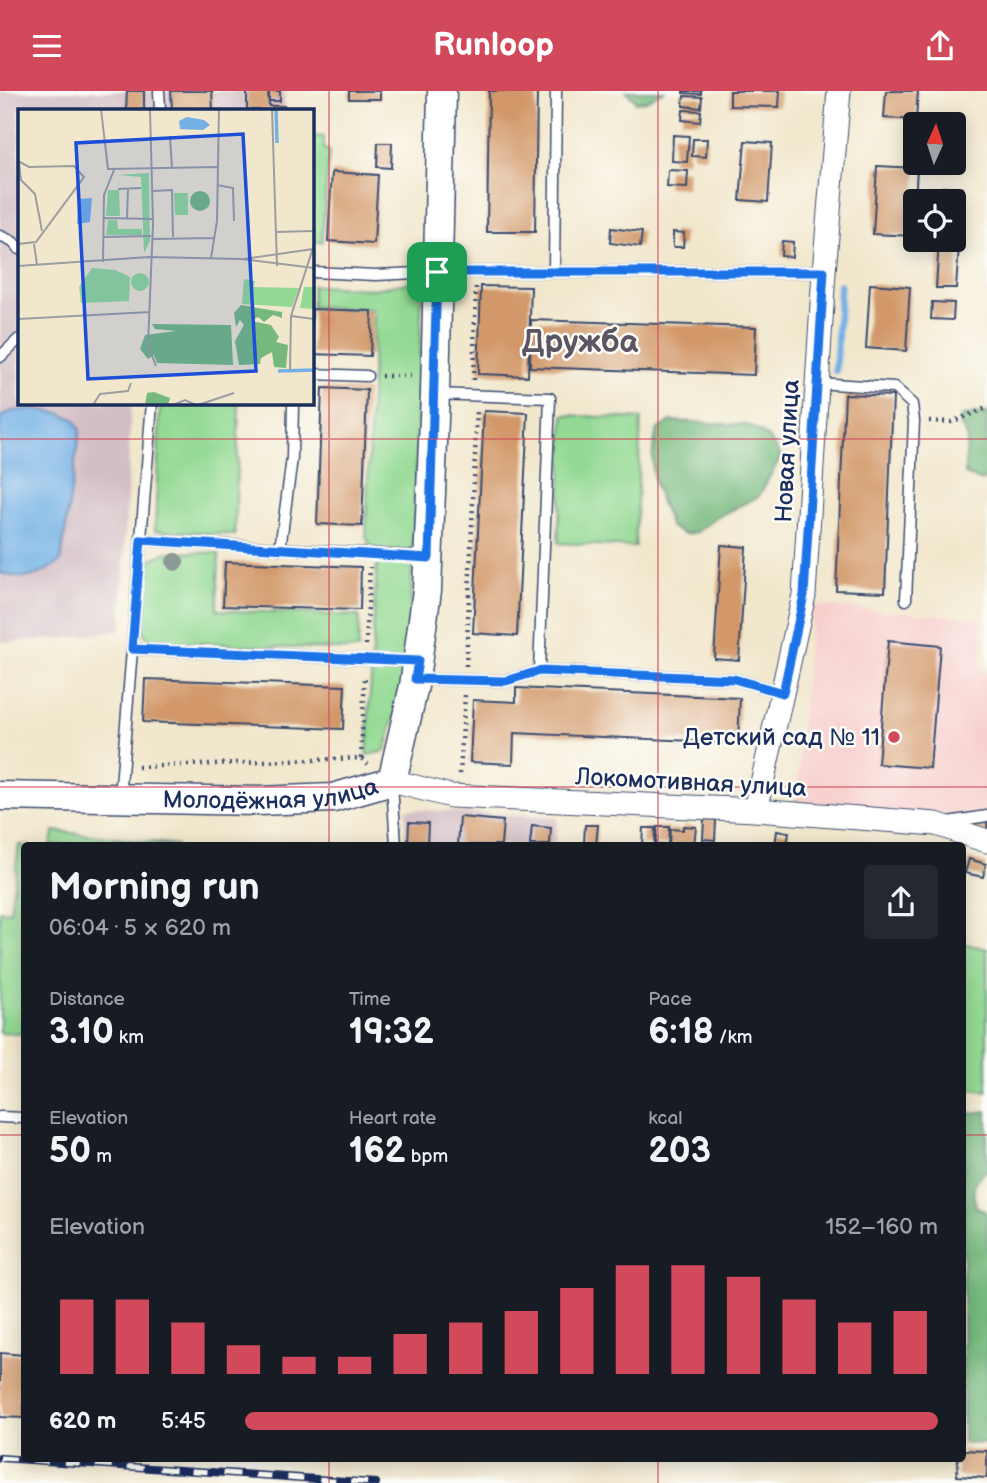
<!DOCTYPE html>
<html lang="en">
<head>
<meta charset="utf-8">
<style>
  body { margin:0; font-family:"Balsamiq Sans",sans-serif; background:#242831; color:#f1f3f6; height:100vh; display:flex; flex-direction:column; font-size:26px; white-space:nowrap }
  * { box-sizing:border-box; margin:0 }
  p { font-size:23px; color:#9ea1a6 }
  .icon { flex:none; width:38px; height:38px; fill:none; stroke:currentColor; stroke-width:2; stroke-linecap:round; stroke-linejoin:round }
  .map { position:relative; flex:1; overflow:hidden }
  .details { position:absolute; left:21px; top:751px; width:945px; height:620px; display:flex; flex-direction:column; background:#171b24; border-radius:7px; box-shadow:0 4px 18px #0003 }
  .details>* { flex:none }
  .needle { width:46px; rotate:3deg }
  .buttons { position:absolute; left:903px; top:21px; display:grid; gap:14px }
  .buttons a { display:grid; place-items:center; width:63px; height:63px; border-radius:7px; background:#171b24; box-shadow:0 4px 18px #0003; font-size:35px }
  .pin { position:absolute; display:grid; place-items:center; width:60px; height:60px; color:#fff; margin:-30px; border-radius:14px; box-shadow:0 4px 10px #0006 }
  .round { display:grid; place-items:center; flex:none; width:74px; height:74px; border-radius:7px; background:#242831 }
  .head { display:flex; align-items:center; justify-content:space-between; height:119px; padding:0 28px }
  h1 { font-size:38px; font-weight:700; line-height:52px }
  .stats { display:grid; grid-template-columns:repeat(3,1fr); gap:10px; height:119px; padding:7px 28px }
  .stats div { display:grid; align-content:center }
  .stats b { font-size:35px; font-weight:700 }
  .stats small { font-size:19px; font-weight:400 }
  .stats p { font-size:19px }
  .chart { height:196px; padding:14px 28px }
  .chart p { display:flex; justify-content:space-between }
  .chart svg { width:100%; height:126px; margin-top:7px; stroke:#d1495b; stroke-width:6 }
  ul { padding:0 28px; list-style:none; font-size:23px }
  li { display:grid; grid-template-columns:112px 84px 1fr; align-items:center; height:52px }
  li i { height:18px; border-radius:9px; background:#d1495b }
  header { display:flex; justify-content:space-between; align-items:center; height:91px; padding:0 28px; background:#d1495b; color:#fff; font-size:32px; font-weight:700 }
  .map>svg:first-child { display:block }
  .built { fill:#f7d0ce }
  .industrial { fill:#d2bec4 }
  .green { fill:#93d993; stroke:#578478; stroke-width:2 }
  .forest { fill:#76b97d; stroke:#48746e; stroke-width:2 }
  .water { fill:#73b0e5; stroke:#4770a2; stroke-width:2 }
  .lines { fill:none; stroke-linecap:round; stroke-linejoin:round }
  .stream { stroke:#73b0e5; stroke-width:7 }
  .building { fill:#d29869 }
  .service-casing { stroke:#3b4b6e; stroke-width:13 }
  .minor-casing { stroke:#3b4b6e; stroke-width:25 }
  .tertiary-casing { stroke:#3b4b6e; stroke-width:31 }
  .path { stroke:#3b4b6e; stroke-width:4.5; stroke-dasharray:2 5; stroke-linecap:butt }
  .service { stroke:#fff; stroke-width:10 }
  .minor { stroke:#fff; stroke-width:23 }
  .tertiary { stroke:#fff; stroke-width:28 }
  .rail-casing { stroke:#1b2f5e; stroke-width:8 }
  .rail { stroke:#fdfcf7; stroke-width:5; stroke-dasharray:16; stroke-linecap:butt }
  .tree { fill:#8c9997 }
  .route-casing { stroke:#fff; stroke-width:14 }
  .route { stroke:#1a73e8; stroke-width:9 }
  .grid { fill:none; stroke:#d1495b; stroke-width:2; stroke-opacity:0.55 }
  .poi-dot { fill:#d1495b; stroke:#fdfcf7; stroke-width:2.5 }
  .labels { text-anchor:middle; stroke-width:5; stroke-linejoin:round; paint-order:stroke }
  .street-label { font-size:24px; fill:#1b2f5e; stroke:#fdfcf7 }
  .poi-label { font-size:24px; fill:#1b2f5e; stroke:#fdfcf7; text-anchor:end }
  .district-label { font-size:32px; font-weight:bold; fill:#5b5462; stroke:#fdfcf7 }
  .inset-river { fill:none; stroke:#73b0e5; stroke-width:3.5 }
  .inset-road { fill:none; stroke:#9b9da0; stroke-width:2 }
  .view { fill:#1d4ed8; fill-opacity:0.15; stroke:#1d4ed8; stroke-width:3.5 }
  .inset-edge { fill:none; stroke:#1b2f5e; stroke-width:3.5 }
</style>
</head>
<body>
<header><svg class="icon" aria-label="menu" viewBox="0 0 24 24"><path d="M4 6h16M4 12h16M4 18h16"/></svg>Runloop<svg class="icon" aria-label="share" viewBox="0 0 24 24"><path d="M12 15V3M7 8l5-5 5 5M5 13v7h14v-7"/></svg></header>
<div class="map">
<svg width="987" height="1392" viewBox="0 0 987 1392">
  <rect width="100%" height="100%" fill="#fdfcf7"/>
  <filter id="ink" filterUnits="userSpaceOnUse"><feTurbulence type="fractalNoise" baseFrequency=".0143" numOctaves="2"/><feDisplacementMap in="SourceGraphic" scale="14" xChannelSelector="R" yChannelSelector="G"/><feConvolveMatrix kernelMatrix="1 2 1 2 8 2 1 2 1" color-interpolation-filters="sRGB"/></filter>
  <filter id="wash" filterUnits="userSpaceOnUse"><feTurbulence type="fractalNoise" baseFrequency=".00686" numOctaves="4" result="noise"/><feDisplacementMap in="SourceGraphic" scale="28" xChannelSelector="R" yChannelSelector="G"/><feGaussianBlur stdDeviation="1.57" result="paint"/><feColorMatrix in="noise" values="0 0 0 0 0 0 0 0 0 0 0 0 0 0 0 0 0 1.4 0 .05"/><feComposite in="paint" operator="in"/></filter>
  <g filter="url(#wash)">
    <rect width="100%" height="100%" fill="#f1e7cc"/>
    <!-- built -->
    <path class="built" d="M811 514 983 527 980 576 982 581H987V721L966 726 796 712Z"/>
    <!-- industrial -->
    <g class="industrial">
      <path d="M0 0H285V19H19V312H131L121 539 66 547 0 551Z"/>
      <path d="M406 718 557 727 555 754H404Z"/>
    </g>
    <!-- green -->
    <g class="green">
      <path d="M312 45 324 46V58L329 59 322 151H312Z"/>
      <path d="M417 190 422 198 410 529 403 598 385 660 367 664 377 467 366 446 374 219 312 216V195L374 198Z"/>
      <path d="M164 312H239L235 444 155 439 160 319Z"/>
      <path d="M564 324 641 328 635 456 558 452Z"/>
      <path d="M167 461 219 462 217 519 359 525 358 559 151 550 143 541 142 511 148 470Z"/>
      <path d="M54 740 177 754H50Z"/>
      <path d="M19 754H31H24V943L0 942V820L10 821Z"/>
      <path d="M962 852 987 858V1001L963 998Z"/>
    </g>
    <!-- forest -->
    <g class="forest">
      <path d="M626 0H664L646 10 636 11Z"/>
      <path d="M987 321V387L982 390 965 383 967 345 960 333 961 325 983 323Z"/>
      <path d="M671 330 746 334C762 340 774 349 781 365L759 405 716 427 698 441 685 443 671 436C655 398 646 381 657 339Z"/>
      <path d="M963 1020 972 1022 987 1020V1079C973 1090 971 1099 976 1115L987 1122V1353L963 1352Z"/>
    </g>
    <!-- water -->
    <path class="water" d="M30 318 60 322 74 328 80 338 61 470C38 487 27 490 0 482V326L12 320Z"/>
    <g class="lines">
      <!-- stream -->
      <path class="stream" d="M836 280 840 194"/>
    </g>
    <g id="blocks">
      <!-- building -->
      <g class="building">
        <path d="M127 0H144V19H126Z"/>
        <path d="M171 0H212L213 19H172Z"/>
        <path d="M247 0H268L269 15H284V19H247Z"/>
        <rect x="269" y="0" width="11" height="10"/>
        <rect x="349" y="0" width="31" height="8"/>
        <path d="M489 0H537L535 141H487Z"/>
        <path d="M683 0H701V3L683 2Z"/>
        <path d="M730 0H780L779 16 730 15Z"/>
        <path d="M886 0H918L916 29 884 27Z"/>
        <path d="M684 5 702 6 701 17 683 15Z"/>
        <path d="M683 19 701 20 700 31 682 29Z"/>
        <path d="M673 44 689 45 687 71 672 70Z"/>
        <path d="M693 48H707L706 66 692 65Z"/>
        <path d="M745 50 772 52 768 111 740 109Z"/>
        <path d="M378 52H392L391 77 377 76Z"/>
        <path d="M877 75 917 77 913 145 873 143Z"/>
        <path d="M668 79 688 80 687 97 667 96Z"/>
        <path d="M332 81 378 84 374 153 328 150Z"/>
        <path d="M942 96 963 97 956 197H936L939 149H954V110H941Z"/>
        <path d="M611 137 642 141 640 156 610 152Z"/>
        <path d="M673 141 684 142 683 156H673Z"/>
        <path d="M782 150 793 151 792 166 781 165Z"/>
        <path d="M870 193 910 196 906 260 866 257Z"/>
        <path d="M481 195 531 196 528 285 478 283Z"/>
        <path d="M932 211 954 212 953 229 931 228Z"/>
        <path d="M312 218 372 220 370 265 312 263Z"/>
        <path d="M531 229 756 236 754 284 530 276Z"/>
        <path d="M322 297 367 299 362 435 317 433Z"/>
        <path d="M845 303 893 305 885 501 836 499Z"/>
        <path d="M484 320 528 322 517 545 473 542Z"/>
        <path d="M721 454 746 456 739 569 714 567Z"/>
        <path d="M225 471 361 476 360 519 223 515Z"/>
        <path d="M888 550 940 555 930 677 878 673Z"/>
        <path d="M145 588 345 595 343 638 143 631Z"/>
        <path d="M516 597 740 607 738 652 514 642 513 673 470 671 473 609 516 611Z"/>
        <path d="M460 726 503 730 501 754H458Z"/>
        <path d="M704 728 716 729 715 749 703 748Z"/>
        <path d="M973 730 987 731V743L972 742Z"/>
        <path d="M409 731 428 732 427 754H408Z"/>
        <path d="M585 734H598L596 754 584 753Z"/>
        <path d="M532 735 551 737 550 754H530Z"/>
        <path d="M683 735 696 736 694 754H669L670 738 683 739Z"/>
        <path d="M657 736H669L668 754H655Z"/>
        <path d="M643 737H655L654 754H642Z"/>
        <path d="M777 740 789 742 787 754H775Z"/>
        <path d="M969 768 986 773 983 786 965 782Z"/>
        <path d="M0 1262 24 1264V1327L0 1326Z"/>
        <path d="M962 1359 987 1360V1387L957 1385 958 1367H962Z"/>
      </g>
    </g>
  </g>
  <g filter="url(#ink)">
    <use href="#blocks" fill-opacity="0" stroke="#3b4b6e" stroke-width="2"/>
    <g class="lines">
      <!-- service casing -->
      <g class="service-casing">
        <g id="service">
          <path d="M159 0 160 19"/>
          <path d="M0 145 13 151 19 158"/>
          <path d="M312 181 376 184 437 181H824"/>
          <path d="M554 181 556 0"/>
          <path d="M0 266 19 248"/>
          <path d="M312 283 367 285"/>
          <path d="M817 292 894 297 912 313 914 330 906 509"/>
          <path d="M435 303 550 307 539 580"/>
          <path d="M141 449 427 466"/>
          <path d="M280 458 292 367 293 312"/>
          <path d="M132 558 416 570"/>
          <path d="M415 588 506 590 539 580 734 588 783 602"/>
          <path d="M392 693 396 754"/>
          <path d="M120 707 152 312"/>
          <path d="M948 731 987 725"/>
          <path d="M0 1026 24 1027"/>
        </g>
      </g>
      <!-- minor casing -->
      <g class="minor-casing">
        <g id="minor">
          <path d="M392 690 451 705 756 719 936 733 987 750"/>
          <path d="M756 719 804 504 824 181 839 0"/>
        </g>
      </g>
      <!-- tertiary casing -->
      <g class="tertiary-casing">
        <g id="tertiary">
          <path id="s1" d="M0 705 258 710 333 707 392 690 414 595 427 499 435 303 442 0"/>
        </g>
      </g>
      <!-- path -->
      <g class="path">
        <path d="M381 285H411"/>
        <path d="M473 289 476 196"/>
        <path d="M929 330 951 331 987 317"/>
        <path d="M366 554 370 476"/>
        <path d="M466 575 477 318"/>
        <path d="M361 667 365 584"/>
        <path d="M138 676 361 667 368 673"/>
        <path d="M460 683 465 604"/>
      </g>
      <!-- service -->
      <use href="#service" class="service"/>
      <!-- minor -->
      <use href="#minor" class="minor"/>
      <!-- tertiary -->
      <use href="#tertiary" class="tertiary"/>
      <!-- rail casing -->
      <g class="rail-casing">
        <path id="rail" d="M0 1367 376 1392"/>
      </g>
      <!-- rail -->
      <use href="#rail" class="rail"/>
    </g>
    <!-- trees -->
    <circle class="tree" cx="175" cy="471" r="9"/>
  </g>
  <g class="lines" filter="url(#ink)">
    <!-- route casing -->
    <g class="route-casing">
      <path id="route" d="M437 181H824L804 504 783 602 734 588 539 580 506 590 415 588 418 570 132 558 141 449 429 467Z"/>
    </g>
    <!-- route -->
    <use href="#route" class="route"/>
  </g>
  <!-- grid -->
  <path class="grid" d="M329 0V754M658 0V754M0 348H987M0 696H987M0 1044H24M962 1044H987M329 1367V1392M658 1367V1392"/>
  <!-- markers -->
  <circle class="poi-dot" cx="894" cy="646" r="7"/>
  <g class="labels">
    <!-- street labels -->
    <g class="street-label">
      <text transform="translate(787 360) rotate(-87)" y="8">Новая улица</text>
      <text transform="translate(691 691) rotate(3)" y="8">Локомотивная улица</text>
      <text dy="8" stroke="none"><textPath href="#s1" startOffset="271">Молодёжная улица</textPath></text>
    </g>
    <!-- poi labels -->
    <g class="poi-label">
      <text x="880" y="654">Детский сад № 11</text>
    </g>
    <!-- district labels -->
    <g class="district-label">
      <text x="580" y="261">Дружба</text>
    </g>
  </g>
  <!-- overview -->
  <g transform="translate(18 18)">
    <rect width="296" height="296" fill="#f1e7cc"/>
    <path d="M131 64 132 132 126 144 123 68 100 66ZM90 81H101L102 107H88ZM156 84H170V106H157ZM90 111H99L100 120H124V126H88ZM74 159 97 161 112 168 111 192 63 194 61 178ZM113 173a9 9 0 1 1 18 0a9 9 0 1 1-18 0ZM226 170 237 172 236 178 281 179 274 198 224 195ZM286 178H296V200L282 199Z" fill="#93d993"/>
    <path d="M172 92a10 10 0 1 1 20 0a10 10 0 1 1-20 0ZM223 196 264 203V209L255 206 246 213 240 208 233 212 253 216 261 228 258 233 270 236 268 259 256 258 254 243 243 249 242 255 221 256 217 232 226 216 222 211 218 218 216 204ZM134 215 213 216 215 256 139 254 136 246 130 250 122 240 127 226 158 222 137 220ZM136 283 152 289 150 296H127L129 284Z" fill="#76b97d"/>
    <path d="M169 8 186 11 192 16 185 21 162 20 161 12ZM74 89 72 113 59 115 60 90Z" fill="#73b0e5"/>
    <path class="inset-river" d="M258 0 259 34M260 262 296 261"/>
    <path class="inset-road" d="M83 0 90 60 199 58M132 0 135 115 130 236 138 257M254 0 259 157M152 27 154 60M0 52 11 58 56 57 66 68 18 133 0 135M1 54 3 71 17 85 24 122M199 76 215 79 216 112M100 80 123 79M135 82 154 81 155 128M86 109 135 110M109 109 110 79M258 123 296 122M85 128 133 127M134 130 196 129M16 135 19 156M131 148 223 150 296 159M193 149 199 112 201 0M226 150 295 140M85 153 86 86 96 61M0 157 131 148M273 207 296 210M0 210 132 203M272 261 273 207 296 136M75 296 82 285 110 282 113 274M155 296 167 291 178 296M180 296 216 284"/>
    <path class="view" d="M225 25 238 262 70 270 58 34Z"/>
    <rect width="296" height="296" class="inset-edge"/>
  </g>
</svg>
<div class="buttons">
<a><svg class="needle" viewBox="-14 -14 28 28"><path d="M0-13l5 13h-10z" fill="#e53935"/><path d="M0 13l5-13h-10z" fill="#9ea1a6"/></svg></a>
<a><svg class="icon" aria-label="locate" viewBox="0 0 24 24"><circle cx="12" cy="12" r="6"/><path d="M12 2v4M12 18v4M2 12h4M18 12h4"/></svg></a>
</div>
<div class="pin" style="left:437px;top:181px;background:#1e9e55"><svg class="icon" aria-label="arrive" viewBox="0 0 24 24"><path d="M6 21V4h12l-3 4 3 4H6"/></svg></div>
<section class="details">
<div class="head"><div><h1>Morning run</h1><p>06:04 · 5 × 620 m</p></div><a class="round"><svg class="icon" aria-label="share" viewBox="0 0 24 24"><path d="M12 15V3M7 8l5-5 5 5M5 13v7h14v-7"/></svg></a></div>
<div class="stats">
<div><p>Distance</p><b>3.10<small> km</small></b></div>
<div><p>Time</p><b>19:32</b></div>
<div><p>Pace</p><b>6:18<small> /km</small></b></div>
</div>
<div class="stats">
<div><p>Elevation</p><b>50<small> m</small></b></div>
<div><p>Heart rate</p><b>162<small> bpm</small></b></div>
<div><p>kcal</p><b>203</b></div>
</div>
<div class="chart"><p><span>Elevation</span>152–160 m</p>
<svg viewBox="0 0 160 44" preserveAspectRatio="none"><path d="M5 44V18M15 44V18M25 44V26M35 44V34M45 44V38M55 44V38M65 44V30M75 44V26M85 44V22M95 44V14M105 44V6M115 44V6M125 44V10M135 44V18M145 44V26M155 44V22"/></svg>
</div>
<ul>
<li><b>620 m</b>5:45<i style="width:100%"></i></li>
</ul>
</section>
</div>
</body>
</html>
